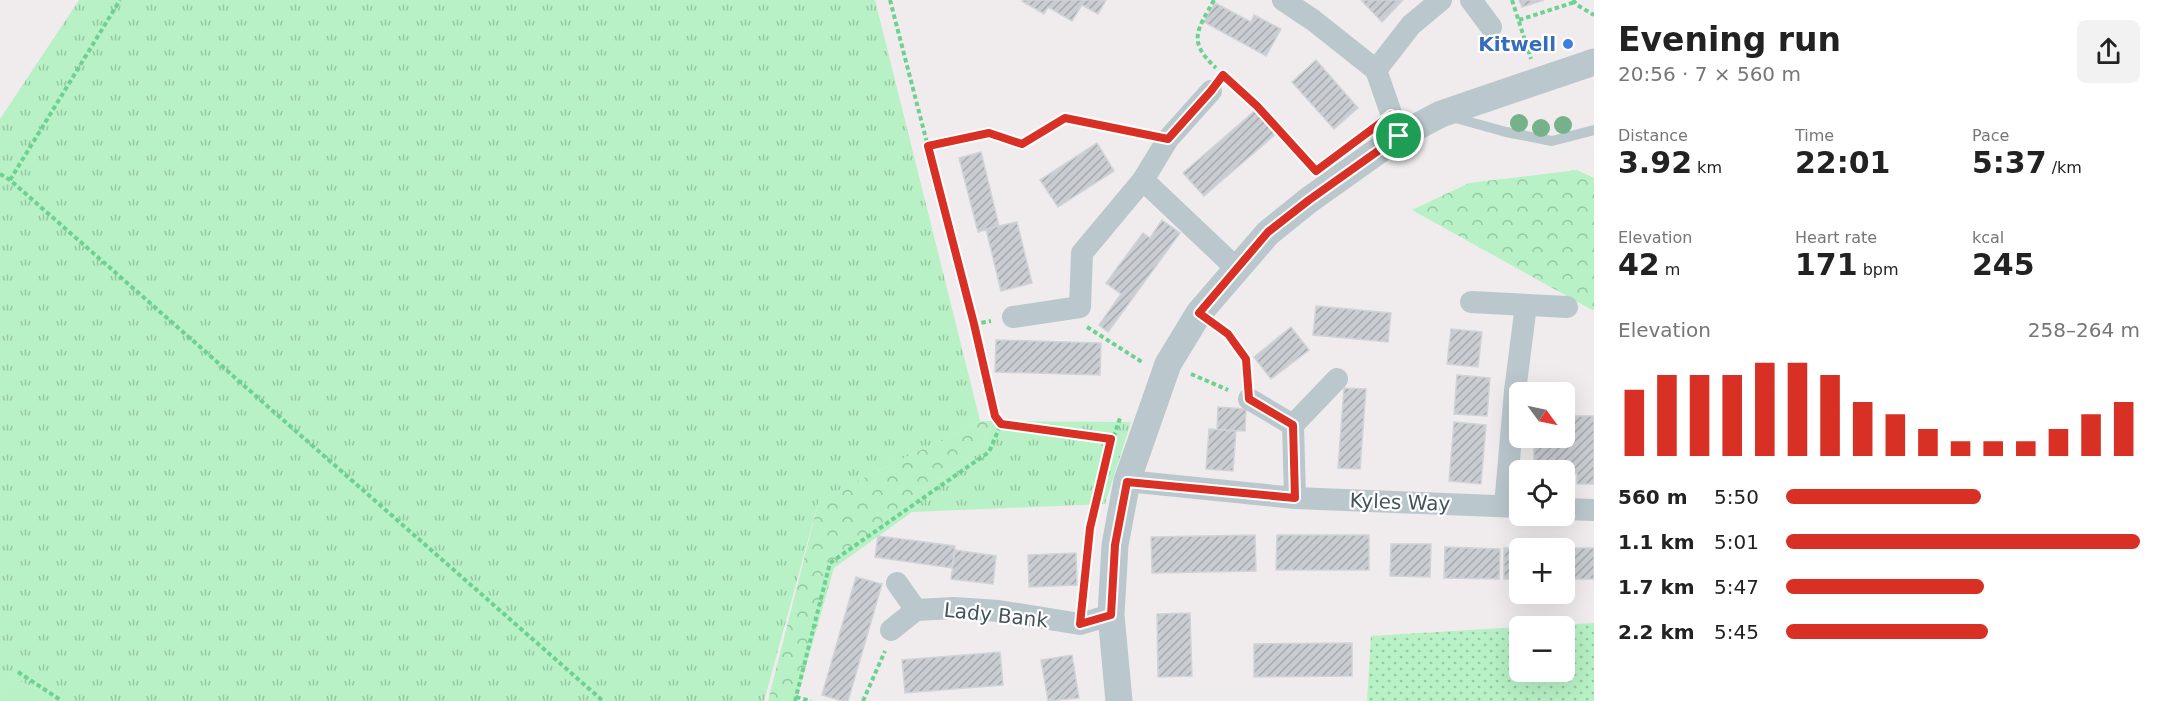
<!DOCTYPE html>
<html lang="en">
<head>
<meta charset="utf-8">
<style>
  body { margin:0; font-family:"DejaVu Sans",sans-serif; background:#f2f2f2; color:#222; height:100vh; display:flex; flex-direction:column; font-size:22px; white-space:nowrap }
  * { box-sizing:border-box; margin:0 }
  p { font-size:20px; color:#767676 }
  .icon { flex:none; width:33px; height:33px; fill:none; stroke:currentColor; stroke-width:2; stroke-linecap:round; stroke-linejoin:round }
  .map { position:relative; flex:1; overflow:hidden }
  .panel { display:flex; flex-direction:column; background:#fff; width:570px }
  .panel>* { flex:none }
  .needle { width:39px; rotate:123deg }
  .fabs { position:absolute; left:1509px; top:382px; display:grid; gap:12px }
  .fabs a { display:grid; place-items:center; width:66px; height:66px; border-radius:9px; background:#fff; box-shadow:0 6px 24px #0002; font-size:30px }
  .pin { position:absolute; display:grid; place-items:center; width:51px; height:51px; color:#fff; margin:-26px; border:3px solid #fff; border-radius:50%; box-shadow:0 2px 6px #0007 }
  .round { display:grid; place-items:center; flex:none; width:63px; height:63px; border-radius:9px; background:#f2f2f2 }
  .overview { display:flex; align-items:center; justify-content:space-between; height:102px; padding:0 24px }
  h1 { font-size:33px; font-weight:700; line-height:45px }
  .figures { display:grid; grid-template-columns:repeat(3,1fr); gap:9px; height:102px; padding:6px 24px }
  .figures div { display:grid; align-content:center }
  .figures b { font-size:30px; font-weight:700 }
  .figures small { font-size:16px; font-weight:400 }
  .figures p { font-size:16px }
  .chart { height:168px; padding:12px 24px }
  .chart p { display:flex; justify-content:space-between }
  .chart svg { width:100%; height:108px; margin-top:6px; stroke:#d93025; stroke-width:6 }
  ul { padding:0 24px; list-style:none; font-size:20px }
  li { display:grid; grid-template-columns:96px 72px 1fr; align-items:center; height:45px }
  li i { height:15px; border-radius:8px; background:#d93025 }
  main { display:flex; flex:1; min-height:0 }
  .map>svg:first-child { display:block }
  .grass { fill:url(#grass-tufts) }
  .forest { fill:url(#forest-crowns) }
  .park { fill:#b7f1c5 }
  .garden { fill:url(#garden-dots) }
  .building { fill:url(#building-hatch); stroke:#d0d4d9; stroke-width:1.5 }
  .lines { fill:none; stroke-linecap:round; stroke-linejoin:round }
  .path { stroke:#6dd191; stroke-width:4; stroke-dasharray:4.5 3; stroke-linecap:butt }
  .service { stroke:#bac7cd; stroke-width:10 }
  .minor { stroke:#bac7cd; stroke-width:22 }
  .tertiary { stroke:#bac7cd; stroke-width:27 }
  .tree { fill:#75b189 }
  .route-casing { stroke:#fff; stroke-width:12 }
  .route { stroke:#d93025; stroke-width:8 }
  .shop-dot { fill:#3f7fe0; stroke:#fff; stroke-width:2 }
  .labels { text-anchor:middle; stroke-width:4.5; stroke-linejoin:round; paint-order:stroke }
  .shop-label { font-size:20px; font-weight:bold; fill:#366cbe; stroke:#fff; text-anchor:end }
  .street-label { font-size:20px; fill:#44535b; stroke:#fff }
</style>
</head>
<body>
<main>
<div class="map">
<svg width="1594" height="701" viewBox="0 0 1594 701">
  <defs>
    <pattern id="grass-tufts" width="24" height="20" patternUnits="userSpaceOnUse" patternTransform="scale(1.5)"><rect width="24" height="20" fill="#b7f1c5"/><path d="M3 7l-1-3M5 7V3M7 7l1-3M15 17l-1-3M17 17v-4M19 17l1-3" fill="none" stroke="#96c6a3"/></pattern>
    <pattern id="forest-crowns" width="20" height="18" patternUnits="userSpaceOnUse" patternTransform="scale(1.5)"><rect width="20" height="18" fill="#b7f1c5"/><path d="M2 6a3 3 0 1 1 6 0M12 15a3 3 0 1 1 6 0" fill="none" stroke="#96c6a3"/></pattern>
    <pattern id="garden-dots" width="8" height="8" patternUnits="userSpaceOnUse" patternTransform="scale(1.5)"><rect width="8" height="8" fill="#b7f1c5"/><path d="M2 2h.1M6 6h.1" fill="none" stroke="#96c6a3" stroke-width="1.8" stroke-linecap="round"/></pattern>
    <pattern id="building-hatch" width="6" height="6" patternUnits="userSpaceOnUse" patternTransform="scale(1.5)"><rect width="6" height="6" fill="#c9cdd2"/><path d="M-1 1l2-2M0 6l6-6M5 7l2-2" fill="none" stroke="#a5a9ad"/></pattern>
  </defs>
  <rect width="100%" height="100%" fill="#f0eced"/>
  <!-- grass -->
  <g class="grass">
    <path d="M79 0H875L980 421 819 500 764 701H63L15 679 0 691V119Z"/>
    <path d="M994 421 1131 422 1105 504 912 512V498L976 453Z"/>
  </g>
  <!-- forest -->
  <g class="forest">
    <path d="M1577 170 1594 178V311L1412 210 1469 183Z"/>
    <path d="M980 421H994L976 453 912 498V512L834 568 796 701H768L819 500Z"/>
  </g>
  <!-- park -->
  <path class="park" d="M15 679 63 701H0V691Z"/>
  <!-- garden -->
  <path class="garden" d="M1594 623V701H1367L1371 636 1519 627 1520 672H1564V627H1526Z"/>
  <!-- building -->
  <g class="building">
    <path d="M1023 0H1106L1098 14 1082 5 1072 21 1048 7 1044 14 1022 1Z"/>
    <path d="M1361 0H1403L1382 22Z"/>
    <path d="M1519 0H1544L1522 7Z"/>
    <path d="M1215 3 1251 22 1254 15 1281 29 1266 56 1204 22Z"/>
    <path d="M1316 60 1358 108 1334 129 1292 82Z"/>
    <path d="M1258 108 1278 132 1204 196 1183 173Z"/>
    <path d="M1097 143 1114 171 1058 207 1040 180Z"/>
    <path d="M981 152 999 226 978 232 959 158Z"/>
    <path d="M1162 220 1180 233 1108 332 1099 325 1121 294 1106 283 1143 233 1150 238Z"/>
    <path d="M1017 222 1032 283 1001 291 986 229Z"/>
    <path d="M1316 306 1391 313 1388 342 1313 335Z"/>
    <path d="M1291 327 1309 350 1271 379 1254 357Z"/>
    <path d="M1451 329 1482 332 1478 367 1447 364Z"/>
    <path d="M996 340 1101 343 1100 375 995 372Z"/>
    <path d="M1457 375 1490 378 1487 416 1454 414Z"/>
    <path d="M1344 388 1366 389 1360 469 1338 468Z"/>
    <path d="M1218 407 1246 409 1245 431 1217 430Z"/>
    <path d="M1564 416H1594V484H1577V474H1564V471H1534V438H1564Z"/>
    <path d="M1454 422 1486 425 1481 484 1449 481Z"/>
    <path d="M1209 429 1236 431 1233 471 1206 469Z"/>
    <path d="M1255 535 1256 571 1152 573 1151 537Z"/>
    <path d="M1277 535H1369V570H1276Z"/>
    <path d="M878 536 955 546 952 568 875 557Z"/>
    <path d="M1391 544H1431L1430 577 1390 576Z"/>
    <path d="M1445 547 1500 549 1499 579 1444 578Z"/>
    <path d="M1504 548H1547V549H1520V579H1504Z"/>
    <path d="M1553 548H1594V579H1564V549Z"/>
    <path d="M955 550 996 556 993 584 951 579Z"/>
    <path d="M1076 553 1077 585 1029 587 1028 555Z"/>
    <path d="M856 577 882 584 848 701H842L822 695Z"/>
    <path d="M1190 613 1192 676 1158 677 1157 614Z"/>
    <path d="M1352 643V676L1254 677V644Z"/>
    <path d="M1000 652 1003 685 905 693 902 660Z"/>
    <path d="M1072 655 1079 698 1048 701 1041 660Z"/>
  </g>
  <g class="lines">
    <!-- path -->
    <g class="path">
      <path d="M890 0 974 324 995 416 1001 424 1112 439"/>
      <path d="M1214 0C1197 31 1187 41 1216 68"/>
      <path d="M1512 0 1531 59"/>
      <path d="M1573 0 1577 5 1594 15"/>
      <path d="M1519 20 1575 2"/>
      <path d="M1233 84 1257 106 1313 168"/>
      <path d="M928 146 989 133 1022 144 1065 118 1147 134"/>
      <path d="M0 174 10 180 603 701"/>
      <path d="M10 180 120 0"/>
      <path d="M974 324 991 321"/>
      <path d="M1087 327 1142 362"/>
      <path d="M1219 327C1237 340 1246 356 1248 378"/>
      <path d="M1191 374 1228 390"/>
      <path d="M1109 451 1120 418"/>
      <path d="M1089 535 1092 519"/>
      <path d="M1083 601 1086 564"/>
      <path d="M18 672 62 701"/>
      <path d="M796 697 811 701"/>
      <path d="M795 701 830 563 989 452 1001 424"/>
      <path d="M863 701 885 651"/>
    </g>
    <!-- service -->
    <path class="service" d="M1452 117 1506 132 1552 141 1594 130"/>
    <!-- minor -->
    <g class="minor">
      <path d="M1283 0 1313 20 1376 70 1399 136"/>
      <path d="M1471 0 1491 27"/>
      <path d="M1376 70 1411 25 1441 0"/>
      <path d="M1143 180 1236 268"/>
      <path d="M1471 302 1567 307"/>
      <path d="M1013 317 1080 307 1082 253 1143 180 1168 139 1211 91"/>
      <path d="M1249 399 1293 425 1295 498"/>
      <path d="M1293 425 1337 379"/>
      <path d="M1127 481 1295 498 1520 507"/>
      <path d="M1505 506 1515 391 1526 305"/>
      <path d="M1564 509 1594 510"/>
      <path d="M897 583 916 610 954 608 999 611 1080 624 1111 615"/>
      <path d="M891 630 916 610"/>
    </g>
    <!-- tertiary -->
    <path class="tertiary" d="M1119 701 1111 615 1115 545 1127 481 1168 364 1199 313 1268 233 1309 200 1399 136 1441 114 1594 62"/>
  </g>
  <!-- trees -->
  <g class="tree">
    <circle cx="1519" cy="123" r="9"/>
    <circle cx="1563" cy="125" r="9"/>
    <circle cx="1541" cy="128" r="9"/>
  </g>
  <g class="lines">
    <!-- route casing -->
    <g class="route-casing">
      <path id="route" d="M1223 75 1257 106 1316 171 1391 115 1399 136 1309 200 1268 232 1199 313 1228 334 1246 359 1249 399 1293 425 1295 498 1127 482 1115 545 1111 615 1080 624 1090 528 1111 439 1001 424 995 416 974 324 928 146 989 133 1022 144 1065 118 1168 139 1211 91Z"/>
    </g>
    <!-- route -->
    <use href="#route" class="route"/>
  </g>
  <!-- markers -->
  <circle class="shop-dot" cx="1568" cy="44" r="6"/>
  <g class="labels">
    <!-- shop labels -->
    <g class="shop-label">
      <text x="1556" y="51">Kitwell</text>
    </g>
    <!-- street labels -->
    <g class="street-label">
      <text transform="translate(1400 502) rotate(2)" y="7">Kyles Way</text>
      <text transform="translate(996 615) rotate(6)" y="7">Lady Bank</text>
    </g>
  </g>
</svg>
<div class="fabs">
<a><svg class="needle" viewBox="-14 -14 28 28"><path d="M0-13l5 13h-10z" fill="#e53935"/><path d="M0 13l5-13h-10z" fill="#767676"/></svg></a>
<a><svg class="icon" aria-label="locate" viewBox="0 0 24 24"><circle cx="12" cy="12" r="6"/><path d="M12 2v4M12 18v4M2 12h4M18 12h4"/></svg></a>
<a>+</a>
<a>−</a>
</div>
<div class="pin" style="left:1399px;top:136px;background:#1e9e55"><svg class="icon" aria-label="arrive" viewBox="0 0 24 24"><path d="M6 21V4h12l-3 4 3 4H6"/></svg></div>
</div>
<section class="panel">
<div class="overview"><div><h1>Evening run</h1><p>20:56 · 7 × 560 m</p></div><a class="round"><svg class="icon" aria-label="share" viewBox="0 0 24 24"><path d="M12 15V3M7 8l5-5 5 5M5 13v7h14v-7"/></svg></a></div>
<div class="figures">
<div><p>Distance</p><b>3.92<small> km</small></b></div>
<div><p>Time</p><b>22:01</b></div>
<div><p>Pace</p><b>5:37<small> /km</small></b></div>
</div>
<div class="figures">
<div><p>Elevation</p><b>42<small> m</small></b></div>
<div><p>Heart rate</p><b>171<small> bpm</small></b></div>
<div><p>kcal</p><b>245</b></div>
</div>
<div class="chart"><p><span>Elevation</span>258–264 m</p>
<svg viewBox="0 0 160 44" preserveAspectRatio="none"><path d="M5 44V17M15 44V11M25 44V11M35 44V11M45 44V6M55 44V6M65 44V11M75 44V22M85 44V27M95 44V33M105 44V38M115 44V38M125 44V38M135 44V33M145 44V27M155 44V22"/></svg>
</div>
<ul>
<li><b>560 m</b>5:50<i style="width:55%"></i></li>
<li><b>1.1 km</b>5:01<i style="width:100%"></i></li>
<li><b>1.7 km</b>5:47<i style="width:56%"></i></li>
<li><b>2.2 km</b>5:45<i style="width:57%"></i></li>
</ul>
</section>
</main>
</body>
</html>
